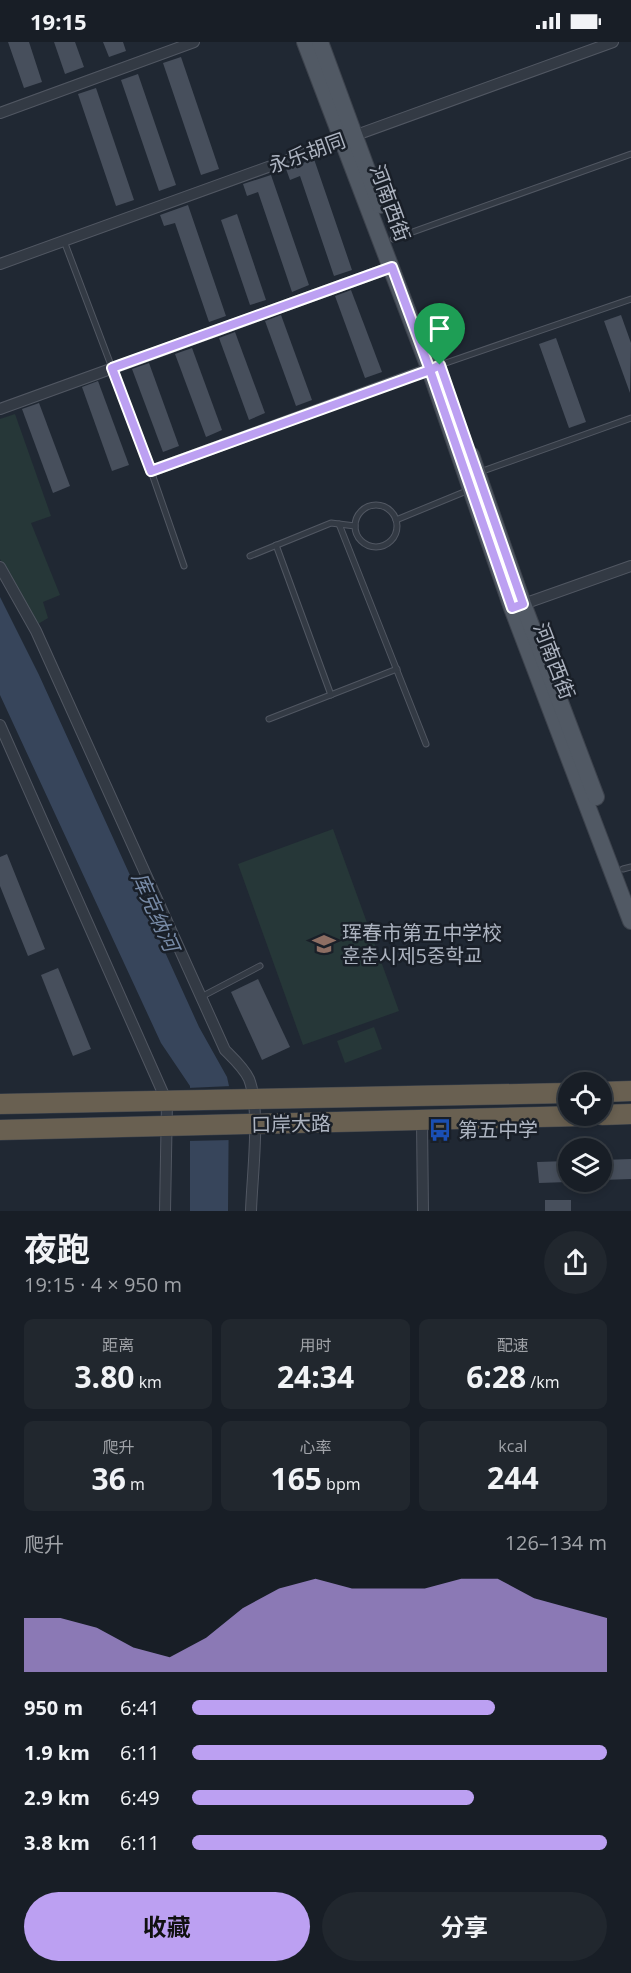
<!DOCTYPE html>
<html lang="zh">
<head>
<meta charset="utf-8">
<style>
  body { margin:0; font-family:"Open Sans","Noto Sans SC","Noto Sans KR",sans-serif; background:#21272e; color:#f1f3f6; height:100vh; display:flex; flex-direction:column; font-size:22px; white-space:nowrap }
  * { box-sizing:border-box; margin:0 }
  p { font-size:20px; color:#9fa2a7 }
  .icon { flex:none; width:33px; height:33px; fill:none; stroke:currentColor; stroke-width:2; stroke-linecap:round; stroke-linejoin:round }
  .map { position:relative; height:1169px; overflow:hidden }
  .drawer { display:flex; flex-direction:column; background:#181e26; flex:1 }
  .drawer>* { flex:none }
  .fabs { position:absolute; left:558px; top:1030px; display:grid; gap:12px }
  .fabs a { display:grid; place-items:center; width:54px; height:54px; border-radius:50%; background:#181e26; box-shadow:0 3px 9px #0003,0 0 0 2px #363c43; font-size:30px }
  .pin { position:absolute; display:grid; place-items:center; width:51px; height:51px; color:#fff; margin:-62px -26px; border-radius:50% 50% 50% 0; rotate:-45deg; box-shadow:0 0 6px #0007 }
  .pin .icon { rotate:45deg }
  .round { display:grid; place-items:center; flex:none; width:63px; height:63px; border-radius:32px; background:#21272e }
  .head { display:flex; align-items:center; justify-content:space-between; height:102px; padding:0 24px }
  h1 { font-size:33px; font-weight:700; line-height:45px }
  .figures { display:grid; grid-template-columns:repeat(3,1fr); gap:9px; height:102px; padding:6px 24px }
  .figures div { display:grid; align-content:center; border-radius:9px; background:#21272e; text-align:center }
  .figures b { font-size:30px; font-weight:700 }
  .figures small { font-size:16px; font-weight:400 }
  .figures p { font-size:16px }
  .chart { height:168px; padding:12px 24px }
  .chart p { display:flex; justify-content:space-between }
  .chart svg { width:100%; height:108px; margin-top:6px; fill:#bca0f2; opacity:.7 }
  .primary-button { display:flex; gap:12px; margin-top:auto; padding:12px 24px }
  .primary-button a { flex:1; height:69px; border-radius:36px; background:#bca0f2; color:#111; font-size:24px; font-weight:700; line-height:69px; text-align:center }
  .primary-button a+a { background:#21272e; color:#f1f3f6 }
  ul { padding:0 24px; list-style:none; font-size:20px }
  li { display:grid; grid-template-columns:96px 72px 1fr; align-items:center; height:45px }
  li i { height:15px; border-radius:8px; background:#bca0f2 }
  .status { display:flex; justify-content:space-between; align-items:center; height:42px; padding:0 30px; background:#181e26; direction:ltr }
  .status svg { height:16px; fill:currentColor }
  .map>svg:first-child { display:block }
  .green { fill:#263738 }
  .water { fill:#37455b }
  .pier { fill:#202833 }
  .building { fill:#474f5c }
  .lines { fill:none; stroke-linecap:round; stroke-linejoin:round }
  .lane-casing { stroke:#515762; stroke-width:7 }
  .street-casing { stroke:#515762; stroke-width:12 }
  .primary-casing { stroke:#3d434d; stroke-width:18 }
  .highway-casing { stroke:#3e444e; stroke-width:21 }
  .lane { stroke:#333a44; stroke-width:5 }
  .street { stroke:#333a44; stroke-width:10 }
  .primary { stroke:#515964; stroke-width:16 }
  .highway { stroke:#696051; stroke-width:20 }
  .route-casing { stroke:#fff; stroke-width:12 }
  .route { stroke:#bca0f2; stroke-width:8 }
  .labels { text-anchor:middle; stroke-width:5; stroke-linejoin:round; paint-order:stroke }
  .street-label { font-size:20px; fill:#adb4c1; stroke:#191f28 }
  .poi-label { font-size:20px; fill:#adb4c1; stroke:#191f28; text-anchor:start }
  .water-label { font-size:21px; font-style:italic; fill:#788ba7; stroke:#191f28 }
</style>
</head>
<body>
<div class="status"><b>19:15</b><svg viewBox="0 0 49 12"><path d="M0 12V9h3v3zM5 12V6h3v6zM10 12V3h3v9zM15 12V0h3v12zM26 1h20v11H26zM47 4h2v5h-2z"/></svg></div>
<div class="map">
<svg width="631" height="1169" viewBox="0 0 631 1169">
  <rect width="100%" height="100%" fill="#202833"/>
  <!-- green -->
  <g class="green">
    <path d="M15 372 51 474 31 481 60 553 43 560 48 576 38 582 0 517V377Z"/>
    <path d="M333 787 399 969 303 1003 238 822Z"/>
    <path d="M374 985 382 1007 345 1021 337 999Z"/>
  </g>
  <!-- water -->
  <path class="water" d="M0 555 39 633 199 985 227 1035 229 1044 228 1169H190V1044L161 1001 0 653Z"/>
  <!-- pier -->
  <path class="pier" d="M232 1044V1098L187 1099V1046Z"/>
  <!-- building -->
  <g class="building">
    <path d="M8 0H29L42 40 24 46Z"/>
    <path d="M54 0H75L84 25 65 32Z"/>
    <path d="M103 0H123L126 9 109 15Z"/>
    <path d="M181 15 219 127 201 133 163 21Z"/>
    <path d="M138 32 176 143 159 149 121 38Z"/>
    <path d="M96 46 134 158 116 164 78 52Z"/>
    <path d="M314 117 352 228 334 234 300 134 290 138 286 127Z"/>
    <path d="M271 133 309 243 292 250 258 150 247 154 243 142Z"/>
    <path d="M188 163 226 274 209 280 175 181 164 184 160 173Z"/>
    <path d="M237 172 266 258 250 263 221 178Z"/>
    <path d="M351 248 382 330 365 336 335 254Z"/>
    <path d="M281 273 312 358 296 364 265 279Z"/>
    <path d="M621 273 631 301 630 351 604 279Z"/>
    <path d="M235 290 265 371 249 378 219 296Z"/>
    <path d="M556 296 586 380 569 386 539 302Z"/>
    <path d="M192 306 222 388 206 395 175 312Z"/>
    <path d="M149 321 179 404 163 410 132 327Z"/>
    <path d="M98 339 129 423 112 429 82 345Z"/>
    <path d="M39 361 70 444 53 451 22 367Z"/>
    <path d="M7 812 45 907 28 914 0 844V815Z"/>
    <path d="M58 926 91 1007 73 1014 41 933Z"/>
    <path d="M258 937 290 1005 262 1018 231 950Z"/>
    <path d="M631 1117V1137L602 1138V1118Z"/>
    <path d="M568 1119V1140L539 1141 537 1120Z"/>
    <rect x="545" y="1158" width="26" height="11"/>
  </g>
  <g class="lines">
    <!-- lane casing -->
    <g class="lane-casing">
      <g id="lane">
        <path d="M393 197 631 112"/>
        <path d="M64 199 151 429 184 524"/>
        <path d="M440 323 631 257"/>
        <path d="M480 430 631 376"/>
        <circle cx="376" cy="484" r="21"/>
        <path d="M396 478 469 448"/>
        <path d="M339 482 426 702"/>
        <path d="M276 503 331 653"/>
        <path d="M250 514 331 481 355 484"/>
        <path d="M269 677 397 627"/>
        <path d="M623 827 631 825"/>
        <path d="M201 955 260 924"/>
      </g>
    </g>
    <!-- street casing -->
    <g class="street-casing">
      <g id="street">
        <path d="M0 71 194 0"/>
        <path d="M0 222 613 0"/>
        <path d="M0 367 392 225"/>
        <path d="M151 429 440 323"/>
        <path d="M0 525 36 589 225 1008C233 1016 244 1026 249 1037 261 1068 252 1134 251 1169"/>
        <path d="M518 564 631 524"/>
        <path d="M0 683 167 1060 165 1169"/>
        <path d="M422 1079 423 1169"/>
      </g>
    </g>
    <!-- primary casing -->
    <g class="primary-casing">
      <g id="primary">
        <path d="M305 0 430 328 512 566 631 879"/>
        <path d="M320 0 380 163"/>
        <path d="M471 413 523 562 596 755"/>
      </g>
    </g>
    <!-- highway casing -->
    <g class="highway-casing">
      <g id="highway">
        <path d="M602 1050 631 1049"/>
        <path d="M0 1062 568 1051"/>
        <path d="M602 1073 631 1072"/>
        <path d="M0 1088 581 1074"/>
      </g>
    </g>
    <!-- lane -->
    <use href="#lane" class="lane"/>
    <!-- street -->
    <use href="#street" class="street"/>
    <!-- primary -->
    <use href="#primary" class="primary"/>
    <!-- highway -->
    <use href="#highway" class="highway"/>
  </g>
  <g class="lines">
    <!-- route casing -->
    <g class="route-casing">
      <path id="route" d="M440 323 430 328 151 429 112 326 392 225 430 328 512 566 523 562 440 323"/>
    </g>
    <!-- route -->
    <use href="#route" class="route"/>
  </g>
  <!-- icons -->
  <defs>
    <g id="school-bare" transform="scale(1.8)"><path d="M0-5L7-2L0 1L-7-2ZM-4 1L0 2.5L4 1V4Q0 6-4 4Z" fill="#8d6e63" stroke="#191f28" stroke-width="2.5" paint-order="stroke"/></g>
    <g id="bus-bare" transform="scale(1.8)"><path d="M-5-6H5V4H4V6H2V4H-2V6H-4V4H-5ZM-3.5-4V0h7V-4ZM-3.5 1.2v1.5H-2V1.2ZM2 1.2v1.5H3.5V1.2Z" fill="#1a4fb4" stroke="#191f28" stroke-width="2.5" paint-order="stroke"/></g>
  </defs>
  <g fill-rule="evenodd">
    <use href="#school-bare" x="324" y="902"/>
    <use href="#bus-bare" x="440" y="1088"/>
  </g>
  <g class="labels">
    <!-- street labels -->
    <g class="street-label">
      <text transform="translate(307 111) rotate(-20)" y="7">永乐胡同</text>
      <text transform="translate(390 161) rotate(70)" y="7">河南西街</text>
      <text transform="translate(554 619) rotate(69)" y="7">河南西街</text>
      <text transform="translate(291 1082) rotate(-1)" y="7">口岸大路</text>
    </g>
    <!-- poi labels -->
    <g class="poi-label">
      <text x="342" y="898">珲春市第五中学校<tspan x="342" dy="23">훈춘시제5중학교</tspan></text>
      <text x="458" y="1095">第五中学</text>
    </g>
    <!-- water labels -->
    <g class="water-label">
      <text transform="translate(155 870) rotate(66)" y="7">库克纳河</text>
    </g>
  </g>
</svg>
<div class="fabs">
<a><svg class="icon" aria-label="locate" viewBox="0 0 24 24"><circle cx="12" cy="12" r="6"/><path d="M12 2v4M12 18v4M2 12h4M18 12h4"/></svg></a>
<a><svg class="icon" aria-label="layers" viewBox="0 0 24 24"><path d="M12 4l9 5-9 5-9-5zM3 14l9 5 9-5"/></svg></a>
</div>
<div class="pin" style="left:440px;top:323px;background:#1e9e55"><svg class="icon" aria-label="arrive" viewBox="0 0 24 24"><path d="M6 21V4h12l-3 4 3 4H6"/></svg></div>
</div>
<section class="drawer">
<div class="head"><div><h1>夜跑</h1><p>19:15 · 4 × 950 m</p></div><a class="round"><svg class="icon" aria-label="share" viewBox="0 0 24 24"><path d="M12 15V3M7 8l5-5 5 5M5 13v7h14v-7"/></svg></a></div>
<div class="figures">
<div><p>距离</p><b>3.80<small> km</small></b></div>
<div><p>用时</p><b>24:34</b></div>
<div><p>配速</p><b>6:28<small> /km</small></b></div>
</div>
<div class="figures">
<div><p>爬升</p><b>36<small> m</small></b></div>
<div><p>心率</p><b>165<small> bpm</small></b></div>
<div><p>kcal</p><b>244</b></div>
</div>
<div class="chart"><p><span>爬升</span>126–134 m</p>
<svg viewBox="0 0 160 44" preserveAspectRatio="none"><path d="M0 44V22L10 22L20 26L30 34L40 38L50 30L60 18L70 10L80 6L90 10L100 10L110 10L120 6L130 6L140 14L150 18L160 22V44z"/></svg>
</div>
<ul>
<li><b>950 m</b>6:41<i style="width:73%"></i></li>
<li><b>1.9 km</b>6:11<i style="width:100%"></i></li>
<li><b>2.9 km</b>6:49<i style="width:68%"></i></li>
<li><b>3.8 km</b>6:11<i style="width:100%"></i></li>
</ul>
<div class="primary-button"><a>收藏</a><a>分享</a></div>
</section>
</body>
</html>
